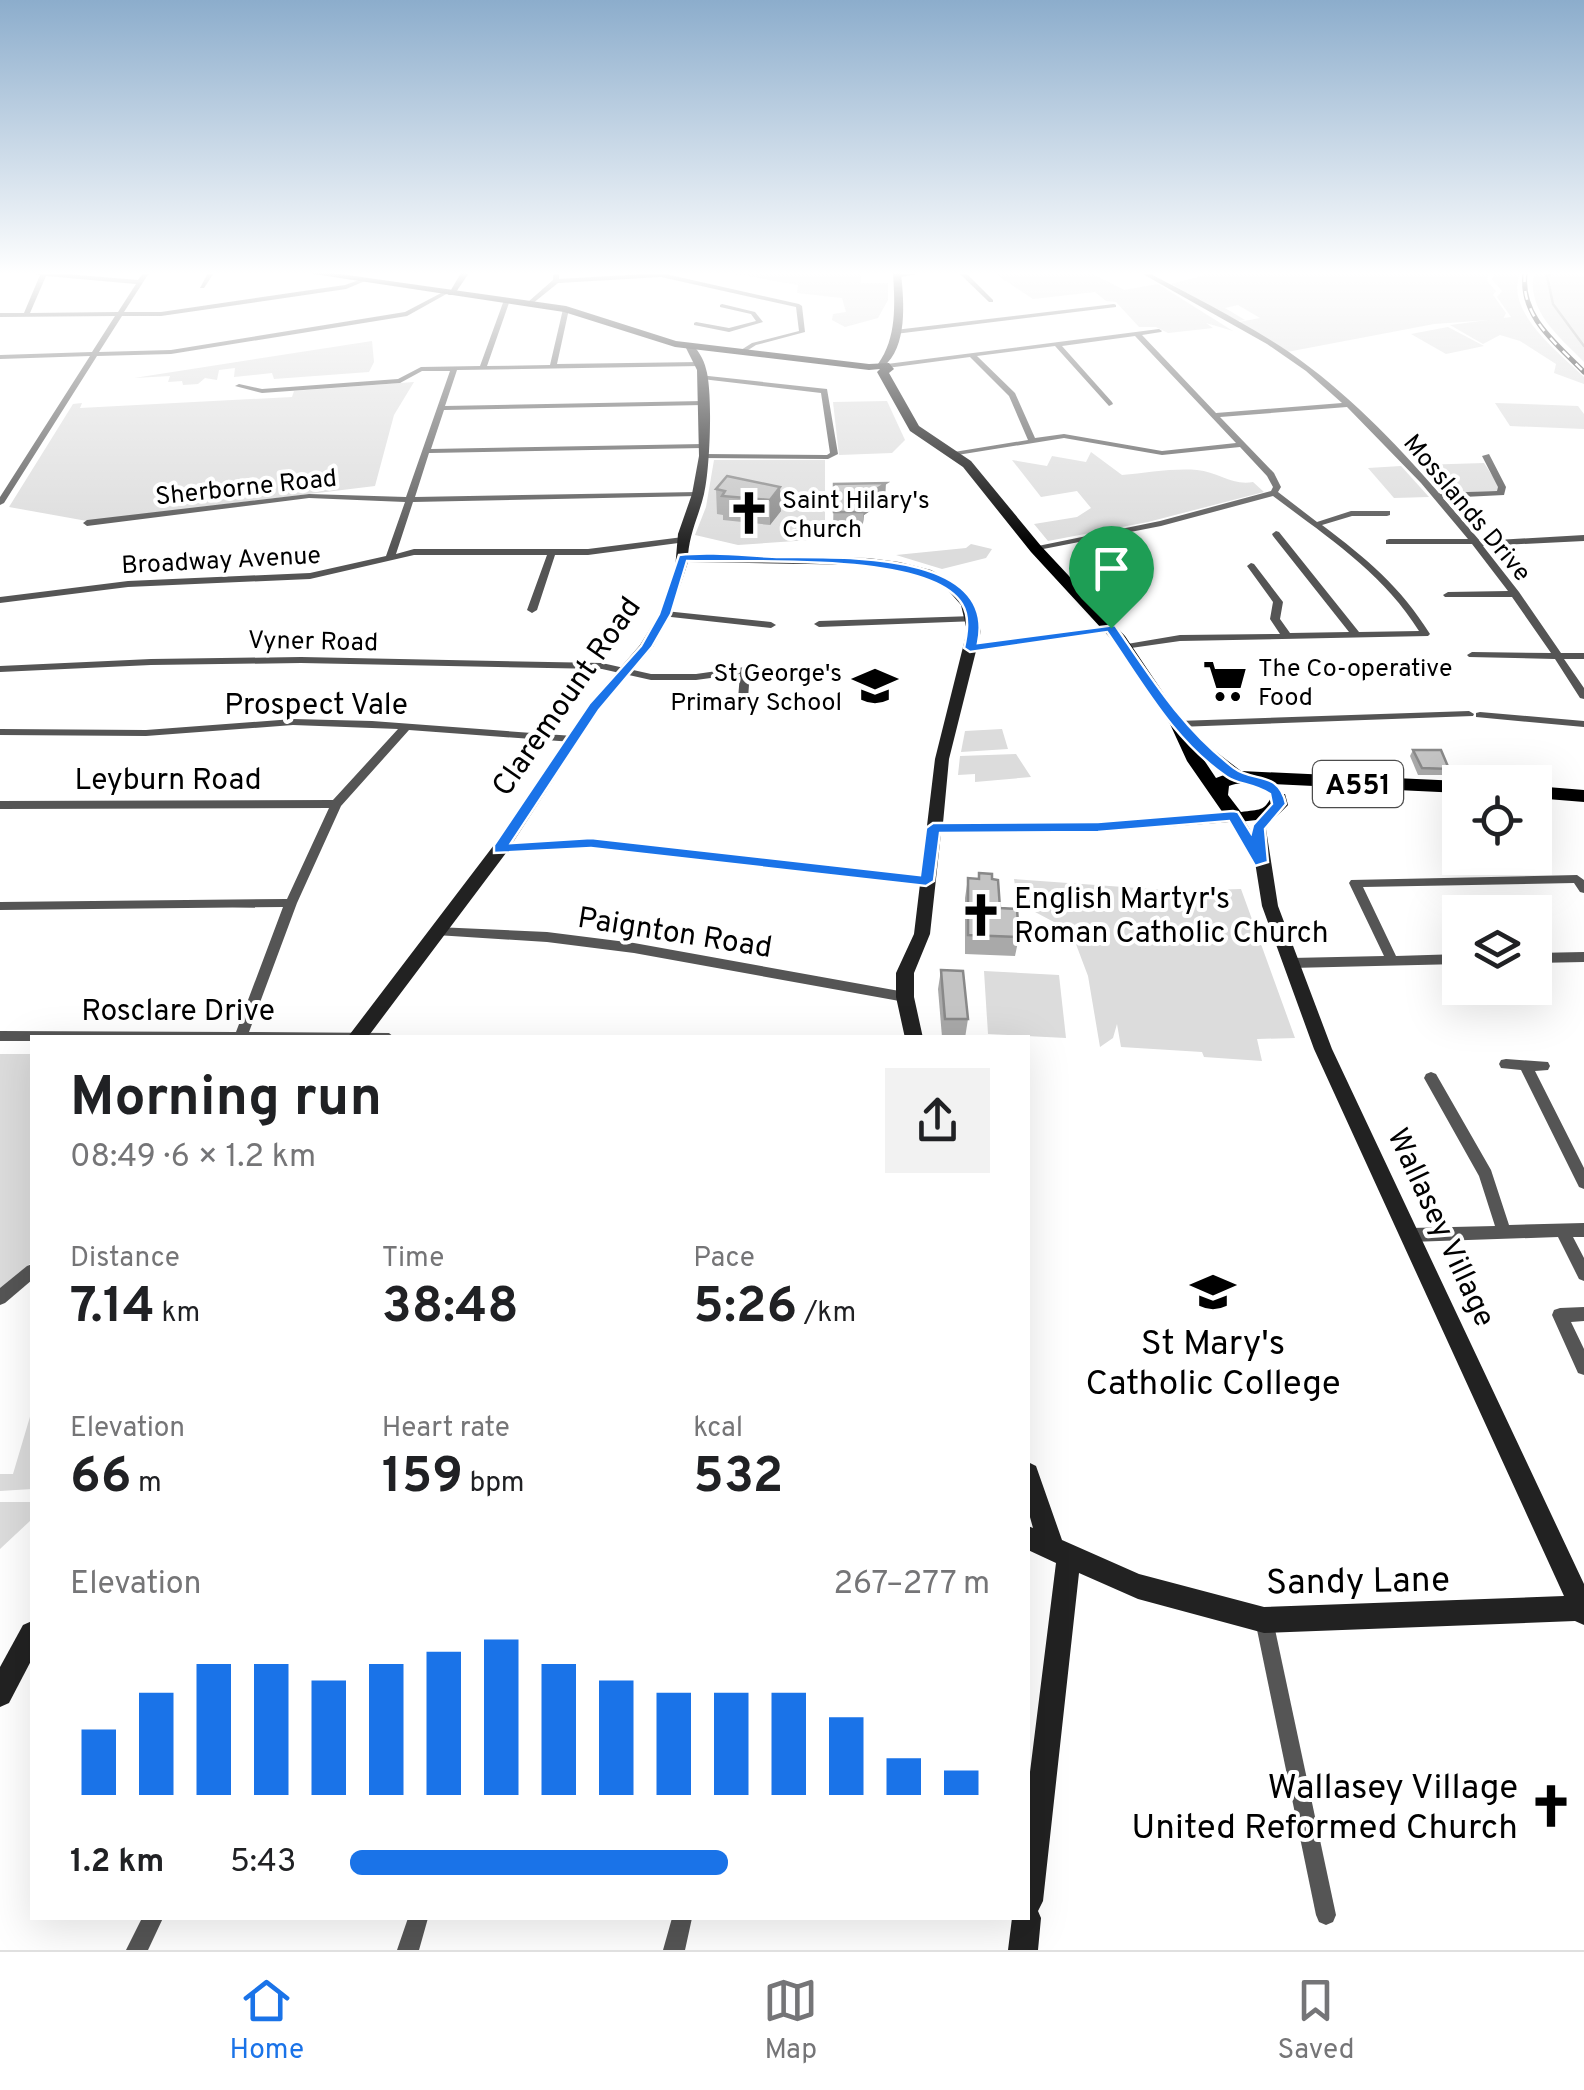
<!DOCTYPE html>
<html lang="en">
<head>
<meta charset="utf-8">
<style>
  body { margin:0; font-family:Overpass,sans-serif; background:#f2f2f2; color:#202124; height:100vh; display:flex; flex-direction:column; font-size:38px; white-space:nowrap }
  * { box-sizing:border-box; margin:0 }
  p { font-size:32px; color:#757577 }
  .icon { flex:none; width:55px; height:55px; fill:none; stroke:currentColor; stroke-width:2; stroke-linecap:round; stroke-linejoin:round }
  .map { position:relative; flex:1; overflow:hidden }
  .details { position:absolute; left:30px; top:1035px; width:1000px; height:885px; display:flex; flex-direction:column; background:#fff; border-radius:0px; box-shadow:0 10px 40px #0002 }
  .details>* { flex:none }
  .buttons { position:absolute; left:1442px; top:765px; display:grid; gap:20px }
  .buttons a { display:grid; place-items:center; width:110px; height:110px; border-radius:0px; background:#fff; box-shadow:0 10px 40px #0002; font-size:50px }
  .pin { position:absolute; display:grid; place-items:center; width:85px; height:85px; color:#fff; margin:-102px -42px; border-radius:50% 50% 50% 0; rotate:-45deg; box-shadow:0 0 10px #0007 }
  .pin .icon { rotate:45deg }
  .round { display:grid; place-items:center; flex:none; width:105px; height:105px; border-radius:0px; background:#f2f2f2 }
  .headline { display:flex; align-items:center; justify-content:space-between; height:170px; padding:0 40px }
  h1 { font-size:55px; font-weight:700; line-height:75px }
  .metrics { display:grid; grid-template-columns:repeat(3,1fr); gap:15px; height:170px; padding:10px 40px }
  .metrics div { display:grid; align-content:center }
  .metrics b { font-size:50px; font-weight:700 }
  .metrics small { font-size:28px; font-weight:400 }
  .metrics p { font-size:28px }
  .chart { height:280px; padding:20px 40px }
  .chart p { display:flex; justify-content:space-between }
  .chart svg { width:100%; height:180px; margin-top:10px; stroke:#1a73e8; stroke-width:6 }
  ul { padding:0 40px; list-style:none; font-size:32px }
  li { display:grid; grid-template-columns:160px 120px 1fr; align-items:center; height:75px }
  li i { height:25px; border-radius:12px; background:#1a73e8 }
  .tab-bar { display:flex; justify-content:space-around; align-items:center; height:140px; border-top:2px solid #e0e0e0; background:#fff; font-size:28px; color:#757577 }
  .tab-bar a { display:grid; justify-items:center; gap:5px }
  .tab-bar .current { color:#1a73e8 }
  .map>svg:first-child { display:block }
  .green { fill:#dcdcdc }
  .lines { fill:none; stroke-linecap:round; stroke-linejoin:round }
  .stream { stroke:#a3a3a3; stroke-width:2.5 }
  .street { fill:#555; fill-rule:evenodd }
  .secondary { fill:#222; fill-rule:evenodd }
  .primary { fill:#000; fill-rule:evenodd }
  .rail-casing { stroke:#000; stroke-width:5 }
  .rail { stroke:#fff; stroke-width:2.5; stroke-dasharray:9; stroke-linecap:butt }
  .wall { fill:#a9a9a9 }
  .shaded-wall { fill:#898989 }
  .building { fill:#c4c4c4; stroke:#898989; stroke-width:2.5 }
  .route { fill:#1a73e8; stroke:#fff; stroke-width:2.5; fill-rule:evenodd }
  .labels { text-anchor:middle; stroke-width:8; stroke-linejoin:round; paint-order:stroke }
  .far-street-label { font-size:25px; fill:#000; stroke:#fff }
  .far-poi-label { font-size:25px; fill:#000; stroke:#fff; text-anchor:start }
  .shield { fill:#fff; stroke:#4c4c4c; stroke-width:2.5 }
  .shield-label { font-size:28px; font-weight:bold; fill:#000 }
  .street-label { font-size:30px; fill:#000; stroke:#fff }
  .poi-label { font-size:30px; fill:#000; stroke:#fff; text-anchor:start }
  .near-poi-label { font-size:35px; fill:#000; stroke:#fff }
  .near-street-label { font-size:35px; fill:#000; stroke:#fff }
</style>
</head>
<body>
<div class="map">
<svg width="1584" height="1950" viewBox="0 0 1584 1950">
  <rect width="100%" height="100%" fill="#fff"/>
  <!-- green -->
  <g class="green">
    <path d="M730 273H861V283H888V300L878 318 845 327 832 320 833 314 846 312 842 298 797 293 798 285Z"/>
    <path d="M994 273H1091L1124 290 1158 284 1233 331 1206 323 1213 328 1168 333 1156 327H1139L1116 302 1106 301 1095 292 1033 299Z"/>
    <path d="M1202 273H1489L1487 281 1496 291 1493 295 1506 313 1503 319 1434 324 1287 352 1239 322 1260 318 1238 305 1225 308 1245 320 1237 321 1171 284 1205 275Z"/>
    <path d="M1494 273H1520C1504 312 1560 353 1584 377V384L1554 373 1556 364 1520 341 1500 335 1483 344 1450 325 1511 317 1497 297 1502 291 1492 279Z"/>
    <path d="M1534 273H1584V362C1560 337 1526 311 1534 273Z"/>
    <path d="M1448 327 1484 346 1446 354 1411 334Z"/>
    <path d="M372 341 374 362 369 372 274 379 272 373 234 377 235 368 219 370 217 380 205 378 198 384 183 385 182 381 168 382 170 376 134 378Z"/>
    <path d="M414 382 394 415 375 486 87 521 9 507 73 404 82 403 80 408 292 397 294 391Z"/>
    <path d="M887 401 905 440 892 453 839 455 833 402Z"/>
    <path d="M1495 403 1578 406 1584 414V429L1510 426Z"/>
    <path d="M1091 452 1122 475C1146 473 1173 468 1197 470 1218 472 1233 486 1253 482L1264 492 1148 522 1048 541 1034 524 1077 517 1091 508 1077 491 1041 497 1012 460 1047 466 1052 456 1086 462Z"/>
    <path d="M714 460H825V539L738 545 695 535 706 507Z"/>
    <path d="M1484 463 1499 486 1498 491 1445 493 1419 465Z"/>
    <path d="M1401 466 1429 497 1394 498 1368 468Z"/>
    <path d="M1126 535H1127L1150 570 1120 575 1090 543Z"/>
    <path d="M971 544 992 549 986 558 942 569 896 555 966 548Z"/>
    <path d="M1002 729 1008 749 961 752 965 731Z"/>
    <path d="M1016 754 1031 777 975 782V774L958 775 960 756Z"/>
    <path d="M1014 879 1179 891 1241 889 1295 1038 1257 1039 1262 1061 1204 1057 1202 1052 1121 1047 1117 1024 1113 1038 1100 1047 1088 976 1071 931 1018 903Z"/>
    <path d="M984 971 1059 975 1066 1038 988 1034Z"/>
    <path d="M0 1054H32V1262L0 1290Z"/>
    <path d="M32 1410V1489L0 1491V1474H13Z"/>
    <path d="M0 1502H32L31 1520 0 1549Z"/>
  </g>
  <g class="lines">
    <!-- stream -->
    <path class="stream" d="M1553 273 1547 276 1553 304 1584 346"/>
    <!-- street -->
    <g class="street">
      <path d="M30 273H55L138 280 143 273H149L124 312H161L345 285 362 279 365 281 346 289 161 316H122L99 352 171 350 405 312 445 291 450 292 407 316 171 354 97 356 4 503 0 505V497L90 356 0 359V355L92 352 115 316 0 317V313H24L40 275ZM46 276 136 284 118 312 30 313Z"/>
      <path d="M208 273H214L204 288H200Z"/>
      <path d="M556 273 559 275V279L661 273 799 304 802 306 805 332 756 345 745 352H741V350L752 343 799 331 796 307 661 277 558 283 532 304H528V302L553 280V275Z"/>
      <path d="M905 273H921L897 278 894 276Z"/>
      <path d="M959 273H966L993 300V302H989Z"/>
      <path d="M1141 273H1149C1196 298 1244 322 1289 352 1345 391 1395 442 1439 493L1497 491 1498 487 1482 456 1489 454 1506 487 1504 495 1443 498 1480 541 1584 535V541L1483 546 1519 592 1561 653H1584V659H1564L1584 688V699L1580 698 1555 659 1469 657 1467 655 1472 652 1551 653 1512 597H1445L1443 595 1448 592 1508 591 1472 544H1386V540L1389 539H1468L1421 483 1347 407 1220 417 1274 473 1281 487 1278 492 1317 522 1351 511H1390V515L1387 516H1352L1322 525C1367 559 1400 586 1430 634L1428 636 1180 641 1124 649 1122 647 1127 644 1180 635 1280 634 1270 619 1273 602 1247 566 1251 563 1254 564 1283 602 1280 619 1290 633 1349 632 1273 536 1272 534 1276 531 1279 532 1359 632 1419 631C1383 573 1326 536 1273 496L1161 526 1033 551V547L1160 521 1271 491 1273 487 1267 476 1240 447 1162 455 1064 438 951 456 950 454 954 452 1028 440 1009 396 970 357 887 368 883 366 887 364 1159 329 1162 331 1161 332 1142 335 1216 413 1342 403 1306 371 1267 344ZM1135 336 1236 443 1162 451 1064 434 1035 438 1015 393 977 356 1055 346 1109 406 1113 404 1112 402 1062 346Z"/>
      <path d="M507 298 510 300 487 366 550 365 563 309 566 307 569 309 557 364 700 362 704 364 700 366 457 370 445 406 703 401 707 403 703 405 444 410 431 449 703 444 707 446 703 448 429 453 415 497 698 492 702 494 698 496 413 502 396 554 414 549H588L683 537 686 538V542L588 555H555L537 610 532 613 527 610 547 555H414L310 579 128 587 0 603V597L128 581 310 573 386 556 405 502 309 498 87 526 83 523 87 520 309 494 406 497 450 371H422L400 383 262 393 235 386 239 384 262 389 398 379 421 367 480 366 504 300Z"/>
      <path d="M722 304 755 312 763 322 729 332 694 325V323L696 322 729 328 756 321 751 314 720 307V305Z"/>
      <path d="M1114 304 1116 305V307L895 334 892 332 895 330Z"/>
      <path d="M699 375 827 389 838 454 828 459 701 458 700 456 704 454 827 455 830 453 821 393 702 379 698 377Z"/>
      <path d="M665 611 771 622 776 625 771 628 662 616V612Z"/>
      <path d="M974 616 977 617V621L819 627 814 624 819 621Z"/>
      <path d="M1111 625 1116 628 1114 630 970 651 965 648 970 645Z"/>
      <path d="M301 657 602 663 651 674H696L745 667 750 670 748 699 743 702 738 699 740 674 696 680H651L602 669 301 663 151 665 0 672V666L151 659Z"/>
      <path d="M1469 711 1474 714 1473 716 1178 727 1173 724 1178 721Z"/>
      <path d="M1480 712 1584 721V727L1476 717V713Z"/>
      <path d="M293 719 372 721 573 736 578 739 573 742 409 730 341 806 297 903 249 1032 389 1033 395 1038H32V1041H0V1031L236 1032 283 907 0 910V902L287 899 329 808 0 809V801L333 800 398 729 293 725 146 736 0 735V729L146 730Z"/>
      <path d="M591 839 926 877 932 881 926 885 591 847 500 853 494 849 500 845Z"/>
      <path d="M1577 875 1584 880V893L1580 892 1574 883 1363 887 1396 956 1460 954V964L1291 968 1285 963 1291 958 1384 956 1349 883 1351 880Z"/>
      <path d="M436 927 547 932 634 943 905 992 909 994 911 997 909 1000 905 1002 634 953 547 942 436 935 430 931Z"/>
      <path d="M1584 952V962L1535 963V953Z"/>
      <path d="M1506 1059 1548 1062 1550 1066 1548 1070 1535 1071 1584 1168V1189L1579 1187 1521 1070 1501 1068 1499 1064 1501 1060Z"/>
      <path d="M1431 1072 1436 1074 1491 1170 1509 1225 1584 1223V1237H1573L1584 1258V1281L1579 1279 1558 1237 1410 1242 1405 1240 1403 1235 1405 1230 1410 1228 1495 1226 1479 1176 1424 1078 1426 1074Z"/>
      <path d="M32 1264V1280L5 1303 0 1305V1288L27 1266Z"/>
      <path d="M1584 1307V1321L1571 1322 1584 1349V1375L1578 1373 1552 1315 1554 1310 1560 1308Z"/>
      <path d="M1264 1611 1270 1614 1273 1620 1336 1915 1333 1922 1326 1925 1319 1922 1316 1915 1255 1620 1258 1614Z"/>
      <path d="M142 1918H163L148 1950H126Z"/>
      <path d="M408 1918H428L419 1950H397Z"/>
      <path d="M672 1918H692L685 1950H663Z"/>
    </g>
    <!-- secondary -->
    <g class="secondary">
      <path d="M461 273H469L454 295H448Z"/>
      <path d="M893 273H901C904 302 908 347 883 367L878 364C897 338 895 304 893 273Z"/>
      <path d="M690 343C697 348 704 359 706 369 713 391 710 470 704 494 699 515 690 532 688 555L868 558 899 562 931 570 955 583 973 604 981 631 949 759 943 823 1098 822 1233 811 1241 815 1251 831 1264 810H1274L1277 814 1266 829 1278 906 1332 1049 1584 1584V1625L1575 1621 1264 1633 1138 1599 1079 1573 1043 1901 1038 1911 1041 1918 1038 1950H1008L1012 1918H1028V1788L1056 1563 1028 1550V1526L1033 1528 1028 1510V1462L1036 1466 1062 1540 1139 1574 1264 1607 1564 1596 1314 1049 1262 906 1255 862 1230 822 1098 832 941 833 930 934 914 973V997L923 1038H905L896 997V973L914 934 935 759 967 631 961 605 946 588 923 575 898 569 868 565 688 562 671 614 653 647 599 710 506 853 367 1038H347L494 845 589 704 640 645 659 614 675 569 678 534 692 494 699 456 697 370 685 346Z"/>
      <path d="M32 1621V1659L9 1703 0 1707V1667L23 1625Z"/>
    </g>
    <!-- primary -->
    <g class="primary">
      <path d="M307 273H333L566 306 676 341 869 364 889 363 894 369 889 373 919 426 971 461 1041 546 1125 636 1189 731 1241 771 1460 781 1464 782H1460V793L1272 784C1259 791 1244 779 1229 786L1228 795 1241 812C1261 809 1264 812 1273 794H1285L1288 805 1275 818 1230 823 1187 761 1170 724 1114 642 1031 552 963 467 910 431 877 372 880 369 869 370 675 347 564 312ZM1202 757 1224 775 1216 778Z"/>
      <path d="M1535 786 1584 790V802L1535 798Z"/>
    </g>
    <!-- rail casing -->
    <g class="rail-casing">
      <path id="rail" d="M1525 273C1520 317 1556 343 1584 372"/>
    </g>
    <!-- rail -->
    <use href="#rail" class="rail"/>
  </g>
  <!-- wall -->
  <g class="wall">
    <path d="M834 484 885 501 864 515 862 531H833Z"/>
    <path d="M780 487 781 511 770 525 723 520V515L717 514 716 489Z"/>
    <path d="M1413 750 1449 769 1446 775H1418L1410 756Z"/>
    <path d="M979 873 992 879 1000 908 1019 937 1015 956 965 954V898L968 878 978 879Z"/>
    <path d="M941 970 968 1019 965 1038 942 1037 938 989Z"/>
  </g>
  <!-- shaded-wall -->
  <g class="shaded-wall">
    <path d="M886 483 885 501 864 515 862 531 865 497Z"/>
    <path d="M780 487 781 511 770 525V500Z"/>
  </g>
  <!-- building -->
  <g class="building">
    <path d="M727 476 780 487 770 500 722 496 725 491 716 489Z"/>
    <path d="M886 483 865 497 863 512H834V484Z"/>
    <path d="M1413 750H1441L1449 769 1422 768Z"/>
    <path d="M979 873 992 874V879L998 880 1000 908 1017 909 1019 937 968 935V878L979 879Z"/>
    <path d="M941 970 963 971 968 1019H945Z"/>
  </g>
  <!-- sky -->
  <linearGradient id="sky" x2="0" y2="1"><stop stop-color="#8cadcc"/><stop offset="0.5" stop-color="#fff"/><stop offset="1" stop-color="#fff" stop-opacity="0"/></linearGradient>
  <rect width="1584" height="546" fill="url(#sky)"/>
  <!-- route -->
  <path class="route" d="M679 555C711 551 747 556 780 557 836 558 998 549 978 643L1115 625C1152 679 1182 728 1234 768 1254 783 1279 770 1286 804L1265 829 1268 862 1255 866 1229 821 1098 832 940 833 934 881 926 886 591 848 494 853V845L589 704 641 646 659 614ZM687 561C746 563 930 551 962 604 970 617 967 634 964 648L970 652 1107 632C1143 684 1174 741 1227 777 1239 785 1253 783 1270 794L1272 804 1253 825 1251 833 1238 812 1233 811 1098 822 933 823 926 828 920 875 591 838 511 843 599 710 652 647 671 614Z"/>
  <!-- icons -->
  <defs>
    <g id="church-bare" transform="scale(3.45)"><path d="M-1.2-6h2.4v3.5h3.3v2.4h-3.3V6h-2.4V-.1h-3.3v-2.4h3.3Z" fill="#000" stroke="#fff" stroke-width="2.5" paint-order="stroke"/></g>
    <g id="supermarket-bare" transform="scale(3.45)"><path d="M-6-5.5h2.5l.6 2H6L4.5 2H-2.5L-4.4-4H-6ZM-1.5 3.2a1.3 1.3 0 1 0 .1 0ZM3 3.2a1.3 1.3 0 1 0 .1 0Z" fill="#000" stroke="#fff" stroke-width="2.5" paint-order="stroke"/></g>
    <g id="school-bare" transform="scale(3.45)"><path d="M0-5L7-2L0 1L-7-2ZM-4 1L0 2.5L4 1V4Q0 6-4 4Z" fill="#000" stroke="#fff" stroke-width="2.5" paint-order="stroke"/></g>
  </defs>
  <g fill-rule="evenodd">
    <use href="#church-bare" x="749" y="513"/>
    <use href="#supermarket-bare" x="1225" y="681"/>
    <use href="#school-bare" x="875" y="686"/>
    <use href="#church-bare" x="981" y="915"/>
    <use href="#school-bare" x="1213" y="1292"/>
    <use href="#church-bare" x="1551" y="1806"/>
  </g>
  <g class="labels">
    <!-- far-street labels -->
    <g class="far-street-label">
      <text transform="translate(246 486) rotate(-6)" y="9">Sherborne Road</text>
      <text transform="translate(1468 507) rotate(50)" y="9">Mosslands Drive</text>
      <text transform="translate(221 559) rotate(-3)" y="9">Broadway Avenue</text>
      <text transform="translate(313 640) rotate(1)" y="9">Vyner Road</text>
    </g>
    <!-- far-poi labels -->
    <g class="far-poi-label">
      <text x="782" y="508">Saint Hilary's<tspan x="782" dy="29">Church</tspan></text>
      <text x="1258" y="676">The Co-operative<tspan x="1258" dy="29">Food</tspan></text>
      <text x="842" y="681" text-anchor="end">St George's<tspan x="842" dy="29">Primary School</tspan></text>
    </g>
    <!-- shield labels -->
    <rect class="shield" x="1313" y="761" width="90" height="46" rx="8"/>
    <g class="shield-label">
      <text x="1358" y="794">A551</text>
    </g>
    <!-- street labels -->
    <g class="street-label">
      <text transform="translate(566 696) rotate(-55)" y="10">Claremount Road</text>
      <text x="316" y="714">Prospect Vale</text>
      <text x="168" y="789">Leyburn Road</text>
      <text transform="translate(675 932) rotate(9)" y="10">Paignton Road</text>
      <text x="178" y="1020">Rosclare Drive</text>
      <text transform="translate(1442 1227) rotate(65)" y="10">Wallasey Village</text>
    </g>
    <!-- poi labels -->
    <g class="poi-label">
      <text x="1014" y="908">English Martyr's<tspan x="1014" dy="34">Roman Catholic Church</tspan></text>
    </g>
    <!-- near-poi labels -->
    <g class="near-poi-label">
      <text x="1213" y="1354">St Mary's<tspan x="1213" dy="40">Catholic College</tspan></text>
      <text x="1518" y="1798" text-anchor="end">Wallasey Village<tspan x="1518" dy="40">United Reformed Church</tspan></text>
    </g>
    <!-- near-street labels -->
    <g class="near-street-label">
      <text transform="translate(1358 1580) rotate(-1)" y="12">Sandy Lane</text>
    </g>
  </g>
</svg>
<div class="buttons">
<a><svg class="icon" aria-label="locate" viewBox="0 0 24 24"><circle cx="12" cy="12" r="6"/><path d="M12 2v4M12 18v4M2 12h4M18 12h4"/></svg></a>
<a><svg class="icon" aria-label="layers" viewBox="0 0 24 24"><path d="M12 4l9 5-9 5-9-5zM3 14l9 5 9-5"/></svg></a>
</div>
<div class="pin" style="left:1111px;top:628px;background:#1e9e55"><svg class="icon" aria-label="arrive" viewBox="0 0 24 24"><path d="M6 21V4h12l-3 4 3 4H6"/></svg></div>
<section class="details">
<div class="headline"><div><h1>Morning run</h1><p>08:49 · 6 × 1.2 km</p></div><a class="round"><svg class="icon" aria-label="share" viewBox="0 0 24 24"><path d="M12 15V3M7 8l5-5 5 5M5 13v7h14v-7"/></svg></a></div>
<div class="metrics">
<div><p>Distance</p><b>7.14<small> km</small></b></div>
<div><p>Time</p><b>38:48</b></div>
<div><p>Pace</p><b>5:26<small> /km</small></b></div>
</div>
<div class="metrics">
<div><p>Elevation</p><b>66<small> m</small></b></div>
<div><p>Heart rate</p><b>159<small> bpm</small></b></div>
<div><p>kcal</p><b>532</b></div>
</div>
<div class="chart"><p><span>Elevation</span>267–277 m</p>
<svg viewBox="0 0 160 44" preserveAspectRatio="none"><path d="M5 44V28M15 44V19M25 44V12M35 44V12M45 44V16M55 44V12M65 44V9M75 44V6M85 44V12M95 44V16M105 44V19M115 44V19M125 44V19M135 44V25M145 44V35M155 44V38"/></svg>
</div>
<ul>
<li><b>1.2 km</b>5:43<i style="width:59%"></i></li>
</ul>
</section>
</div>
<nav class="tab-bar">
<a class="current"><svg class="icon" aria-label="home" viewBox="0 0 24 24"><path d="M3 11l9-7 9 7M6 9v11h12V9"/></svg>Home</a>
<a><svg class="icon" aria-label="map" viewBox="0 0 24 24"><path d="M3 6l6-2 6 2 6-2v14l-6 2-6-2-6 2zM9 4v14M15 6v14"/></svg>Map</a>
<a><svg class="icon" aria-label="saved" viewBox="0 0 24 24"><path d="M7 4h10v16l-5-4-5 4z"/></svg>Saved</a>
</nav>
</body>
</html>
